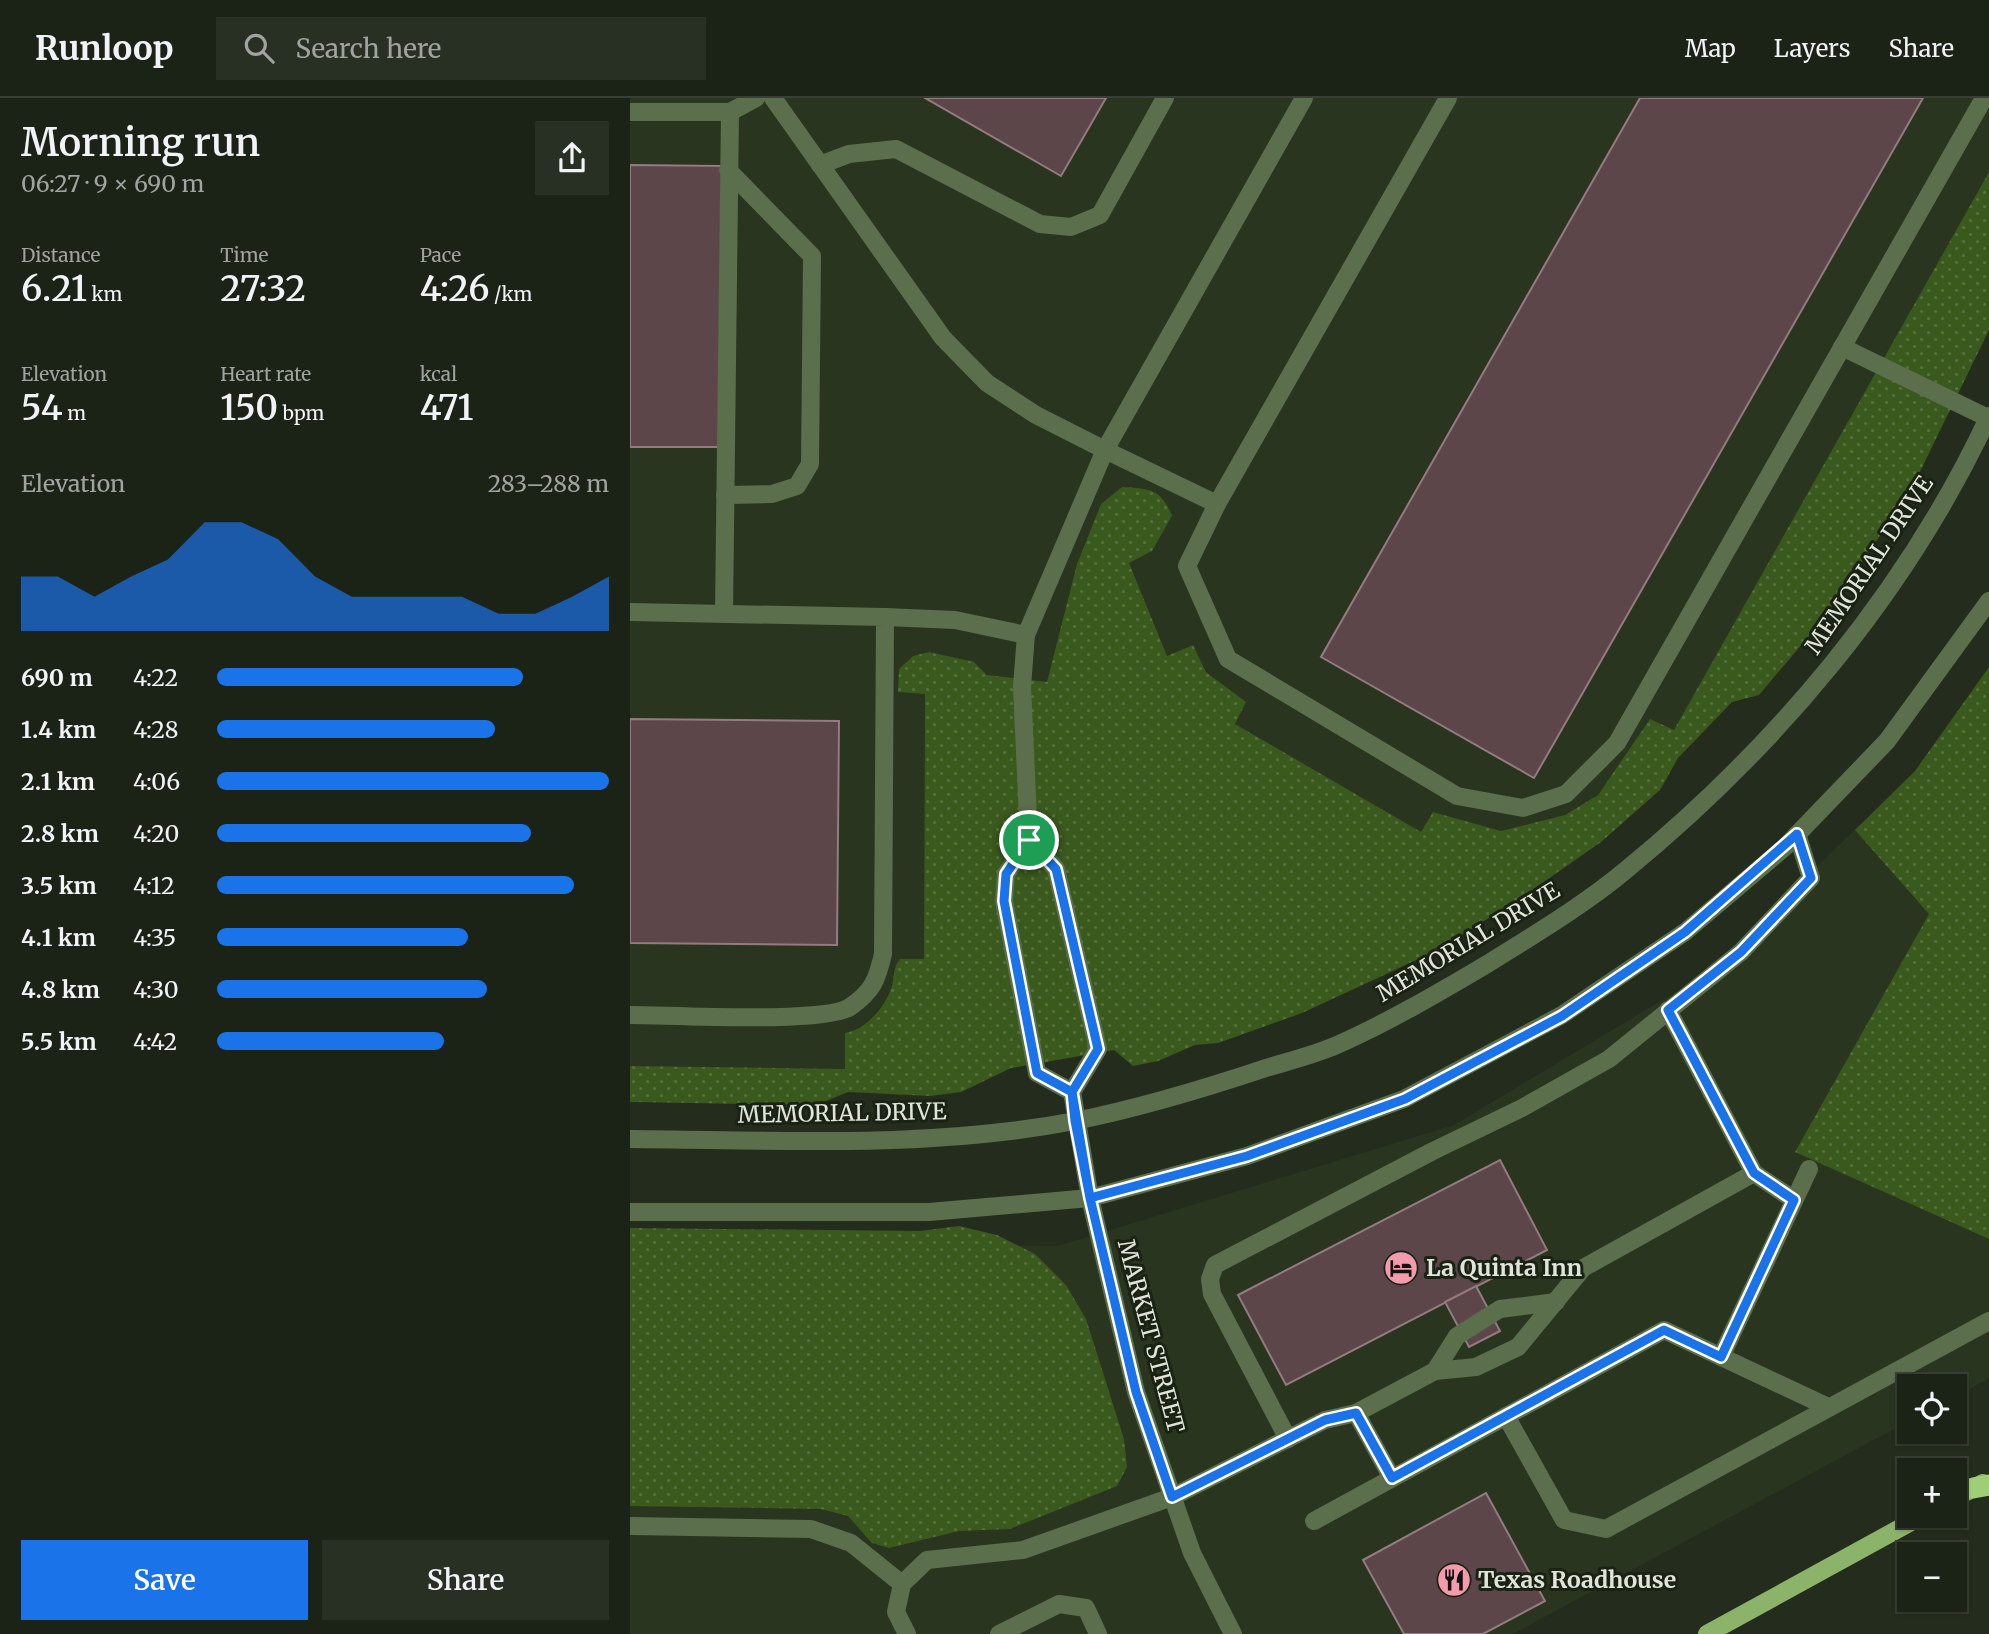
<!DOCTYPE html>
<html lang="en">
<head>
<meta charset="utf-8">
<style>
  body { margin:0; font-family:Merriweather,serif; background:#282f23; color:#f1f3f6; height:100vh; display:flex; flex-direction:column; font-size:26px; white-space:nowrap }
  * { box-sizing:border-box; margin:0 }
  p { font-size:23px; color:#a0a4a1 }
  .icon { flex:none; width:38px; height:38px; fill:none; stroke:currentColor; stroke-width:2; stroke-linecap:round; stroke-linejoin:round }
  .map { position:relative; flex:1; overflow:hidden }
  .panel { display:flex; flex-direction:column; background:#1b2216; width:630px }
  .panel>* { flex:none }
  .buttons { position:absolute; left:1267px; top:1276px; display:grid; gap:14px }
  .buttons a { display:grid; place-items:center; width:70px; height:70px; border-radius:0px; background:#1b2216; box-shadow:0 2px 5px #0004,0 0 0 2px #393f35; font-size:35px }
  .pin { position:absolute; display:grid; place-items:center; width:60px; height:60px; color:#fff; margin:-30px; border:4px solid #fff; border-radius:50%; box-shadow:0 2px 7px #0007 }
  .round { display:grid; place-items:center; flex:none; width:74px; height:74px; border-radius:0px; background:#282f23 }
  .overview { display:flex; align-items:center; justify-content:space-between; height:119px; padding:0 21px }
  h1 { font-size:38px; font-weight:600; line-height:52px }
  .stats { display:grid; grid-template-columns:repeat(3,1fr); gap:10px; height:119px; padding:7px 21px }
  .stats div { display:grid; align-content:center }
  .stats b { font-size:35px; font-weight:600 }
  .stats small { font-size:19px; font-weight:400 }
  .stats p { font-size:19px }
  .chart { height:196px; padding:14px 21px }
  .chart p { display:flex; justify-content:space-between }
  .chart svg { width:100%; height:126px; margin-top:7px; fill:#1a73e8; opacity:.7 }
  .cta { display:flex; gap:14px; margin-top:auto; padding:14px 21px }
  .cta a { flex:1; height:80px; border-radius:0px; background:#1a73e8; color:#fff; font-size:28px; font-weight:600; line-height:80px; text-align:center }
  .cta a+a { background:#282f23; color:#f1f3f6 }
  ul { padding:0 21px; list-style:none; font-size:23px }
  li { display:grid; grid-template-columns:112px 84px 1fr; align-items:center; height:52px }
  li i { height:18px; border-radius:9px; background:#1a73e8 }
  header { display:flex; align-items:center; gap:42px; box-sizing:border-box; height:98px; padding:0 35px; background:#1b2216; border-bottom:2px solid #393f35 }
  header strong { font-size:33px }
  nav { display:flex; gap:38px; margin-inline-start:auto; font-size:24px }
  .search { width:490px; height:63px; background:#282f23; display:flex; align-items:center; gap:18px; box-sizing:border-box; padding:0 24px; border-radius:0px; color:#a0a4a1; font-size:26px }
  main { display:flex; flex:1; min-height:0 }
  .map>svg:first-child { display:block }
  .built { fill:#29351f }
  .grass { fill:url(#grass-dots) }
  .building { fill:#5c464a; stroke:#947b7f; stroke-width:2 }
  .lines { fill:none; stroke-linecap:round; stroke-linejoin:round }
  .minor { stroke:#5b6f4c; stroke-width:18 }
  .major { stroke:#8bb46a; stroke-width:18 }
  .highway { stroke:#9ecf76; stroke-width:21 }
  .route-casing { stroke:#fff; stroke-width:14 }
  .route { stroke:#1a73e8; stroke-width:9 }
  .labels { text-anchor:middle; stroke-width:6; stroke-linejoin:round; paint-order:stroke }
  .street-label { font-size:23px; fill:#dfe5db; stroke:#1a2313 }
  .poi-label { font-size:23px; font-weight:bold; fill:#dfe5db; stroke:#1a2313; text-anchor:start }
</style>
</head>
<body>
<header>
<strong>Runloop</strong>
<div class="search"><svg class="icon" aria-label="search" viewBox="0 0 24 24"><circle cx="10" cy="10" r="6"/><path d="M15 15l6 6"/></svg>Search here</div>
<nav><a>Map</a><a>Layers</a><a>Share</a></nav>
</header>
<main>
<section class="panel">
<div class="overview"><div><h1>Morning run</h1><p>06:27 · 9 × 690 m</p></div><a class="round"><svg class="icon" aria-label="share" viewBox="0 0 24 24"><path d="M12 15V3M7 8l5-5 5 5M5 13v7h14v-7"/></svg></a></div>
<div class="stats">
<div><p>Distance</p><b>6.21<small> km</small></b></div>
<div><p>Time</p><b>27:32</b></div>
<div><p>Pace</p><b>4:26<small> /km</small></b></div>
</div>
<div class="stats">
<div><p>Elevation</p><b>54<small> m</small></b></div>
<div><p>Heart rate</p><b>150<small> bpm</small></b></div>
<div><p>kcal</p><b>471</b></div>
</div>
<div class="chart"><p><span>Elevation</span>283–288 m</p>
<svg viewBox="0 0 160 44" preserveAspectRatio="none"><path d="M0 44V25L10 25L20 32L30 25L40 19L50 6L60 6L70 12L80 25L90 32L100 32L110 32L120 32L130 38L140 38L150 32L160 25V44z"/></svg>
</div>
<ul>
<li><b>690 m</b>4:22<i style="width:78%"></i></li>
<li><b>1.4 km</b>4:28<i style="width:71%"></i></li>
<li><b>2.1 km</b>4:06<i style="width:100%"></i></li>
<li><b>2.8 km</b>4:20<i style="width:80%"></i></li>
<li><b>3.5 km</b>4:12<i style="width:91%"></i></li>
<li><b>4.1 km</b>4:35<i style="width:64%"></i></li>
<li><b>4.8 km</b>4:30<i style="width:69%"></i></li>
<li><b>5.5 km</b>4:42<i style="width:58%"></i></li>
</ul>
<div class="cta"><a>Save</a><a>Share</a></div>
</section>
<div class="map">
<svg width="1359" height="1536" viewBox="0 0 1359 1536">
  <defs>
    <pattern id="grass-dots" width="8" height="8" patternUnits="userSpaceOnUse" patternTransform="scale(1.75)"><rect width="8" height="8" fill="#3a591d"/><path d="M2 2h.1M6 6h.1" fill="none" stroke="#56713d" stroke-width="1.8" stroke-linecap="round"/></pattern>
  </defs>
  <rect width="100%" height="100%" fill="#242d1d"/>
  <!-- built -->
  <g class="built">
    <path d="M0 0H1359V74L1044 633 1020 621 968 697 935 717 871 733 803 714 791 735 605 626 615 604 576 574 563 547 537 558 498 465 522 453 542 418 471 406 447 466 417 585 357 577 344 564 295 595 294 861 263 870V886L253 906 240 923 223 933 215 971 0 968Z"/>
    <path d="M1359 569V1280L1325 1299V1288H1279V1323L883 1536H0V1145L428 1148 824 1027 1079 874 1285 673Z"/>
  </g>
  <!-- grass -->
  <g class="grass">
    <path d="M1359 74V232L1281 392 1194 520 1129 597 1102 604 1048 660 1030 692 971 744 895 797 808 852 672 915 588 945 565 947 528 963 503 968 484 952 381 970 331 994 300 998 218 994 186 1007 0 1004V968L215 971V935C237 931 255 909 262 888 265 877 262 871 270 861H294L295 596 268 594 269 571 283 558 299 554 344 564 357 577 417 584 447 466 471 406 492 389C519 391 531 390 542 418L522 453 499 465 537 558 563 547 576 574 616 604 605 626 791 734 803 714 871 733 935 717 968 697 1020 621 1044 632Z"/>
    <path d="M1359 569V1141L1165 1054 1299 816 1225 732 1285 673Z"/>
    <path d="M329 1128 367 1137 405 1156 436 1187 456 1221 494 1341 497 1369 487 1388 380 1431 329 1433 259 1450 242 1445 218 1418 191 1411 0 1408V1130L290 1133Z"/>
  </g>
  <!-- building -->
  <g class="building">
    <path d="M295 0H476L431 78Z"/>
    <path d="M1010 0H1293L904 680 691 559Z"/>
    <path d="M0 67 93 68 91 349H0Z"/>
    <path d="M0 621 209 623 207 847 0 845Z"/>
    <path d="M870 1062 917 1152 656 1287 608 1197Z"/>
    <path d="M846 1188 870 1233 839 1249 815 1204Z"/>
    <path d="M856 1395 915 1503 853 1536H774L733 1462Z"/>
  </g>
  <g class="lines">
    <!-- minor -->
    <g class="minor">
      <path d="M143 0 313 240 357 285 406 317 475 352 396 537 392 588 399 742 376 776 374 803 407 975 442 994"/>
      <path d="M674 0 475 352 587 406 557 468 598 561 827 698 893 710 936 696 987 645 1354 0"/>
      <path d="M0 14H100L126 0"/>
      <path d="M190 67 219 56 266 51 410 126 441 129 470 117 535 0"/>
      <path d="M1212 249 1358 320"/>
      <path d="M95 397 142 396 167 388 180 366 182 158 98 72"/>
      <path d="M587 406 818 0"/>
      <path d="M0 514 255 519 253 856C247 882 243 893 220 909 195 926 39 917 0 917"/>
      <path d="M94 515 100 14"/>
      <path d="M255 519 325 522 396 537"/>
      <path d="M399 742 426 771 468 951 442 994 460 1100 506 1294 562 1455 603 1536"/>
      <path d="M1038 912 1124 1075 1164 1102"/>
      <path d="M0 1041C148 1042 299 1051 445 1023 510 1010 573 991 636 970 659 963 684 957 707 947 759 924 810 894 859 865 905 836 954 807 996 772 1147 648 1276 495 1359 318"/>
      <path d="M0 1114H299L460 1100 617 1058 774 1001 932 917 1055 834 1155 749 1257 643 1359 503"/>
      <path d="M1091 1259 1179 1071"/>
      <path d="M805 1273 827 1238 870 1211 926 1204"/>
      <path d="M726 1315 805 1273 846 1269 888 1249 953 1170 1124 1075"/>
      <path d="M876 1318 934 1422 976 1431 1359 1223"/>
      <path d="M658 1341 582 1196 580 1181 585 1167 803 1053 892 1010 979 961 1111 854 1181 780 1167 736"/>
      <path d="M684 1423 1034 1232 1198 1309"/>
      <path d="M0 1428 181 1431 221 1445 272 1486"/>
      <path d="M277 1536 266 1514 272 1486 297 1462 393 1452 542 1399 695 1322 726 1315 762 1380"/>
      <path d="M369 1536 429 1506 456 1510 468 1536"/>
    </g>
    <!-- major -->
    <g class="major">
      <path d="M1325 1400 1353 1385"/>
      <path d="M1077 1536 1292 1418"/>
    </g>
    <!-- highway -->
    <path class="highway" d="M1343 1390 1359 1387"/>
  </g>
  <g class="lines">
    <!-- route casing -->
    <g class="route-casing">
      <path id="route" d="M399 742 426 771 468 951 442 994 445 1023 460 1100 506 1294 542 1399 695 1322 726 1315 762 1380 1034 1232 1091 1259 1164 1102 1124 1075 1038 912 1111 854 1181 780 1167 736 1055 834 932 918 775 1001 617 1058 460 1100 442 994 407 975 374 803 376 776 399 742"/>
    </g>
    <!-- route -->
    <use href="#route" class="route"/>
  </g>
  <!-- icons -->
  <defs>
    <g id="hotel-disc" transform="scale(1.75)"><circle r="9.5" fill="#f39aac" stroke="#1a2313"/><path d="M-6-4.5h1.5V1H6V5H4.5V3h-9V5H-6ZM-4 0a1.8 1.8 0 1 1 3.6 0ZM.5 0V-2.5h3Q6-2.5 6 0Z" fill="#111"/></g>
    <g id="restaurant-disc" transform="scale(1.75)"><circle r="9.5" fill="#f39aac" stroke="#1a2313"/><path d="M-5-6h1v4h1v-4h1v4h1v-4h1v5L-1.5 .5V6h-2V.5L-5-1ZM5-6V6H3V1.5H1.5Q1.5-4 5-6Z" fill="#111"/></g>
  </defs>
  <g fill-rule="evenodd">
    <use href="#hotel-disc" x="771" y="1170"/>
    <use href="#restaurant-disc" x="824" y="1482"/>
  </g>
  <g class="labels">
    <!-- street labels -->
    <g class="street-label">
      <text transform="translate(1239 467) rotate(-56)" y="8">MEMORIAL DRIVE</text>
      <text transform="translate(838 844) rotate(-31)" y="8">MEMORIAL DRIVE</text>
      <text transform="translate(212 1015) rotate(-1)" y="8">MEMORIAL DRIVE</text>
      <text transform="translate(521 1238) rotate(75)" y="8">MARKET STREET</text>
    </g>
    <!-- poi labels -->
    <g class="poi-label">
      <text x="796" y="1178">La Quinta Inn</text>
      <text x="848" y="1490">Texas Roadhouse</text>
    </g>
  </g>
</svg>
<div class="buttons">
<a><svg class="icon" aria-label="locate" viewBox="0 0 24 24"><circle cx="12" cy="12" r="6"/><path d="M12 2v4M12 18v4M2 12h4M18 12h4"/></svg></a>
<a>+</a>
<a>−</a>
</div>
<div class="pin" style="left:399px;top:742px;background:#1e9e55"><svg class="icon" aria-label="arrive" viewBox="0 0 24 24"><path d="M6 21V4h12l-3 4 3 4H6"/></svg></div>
</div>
</main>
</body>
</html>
